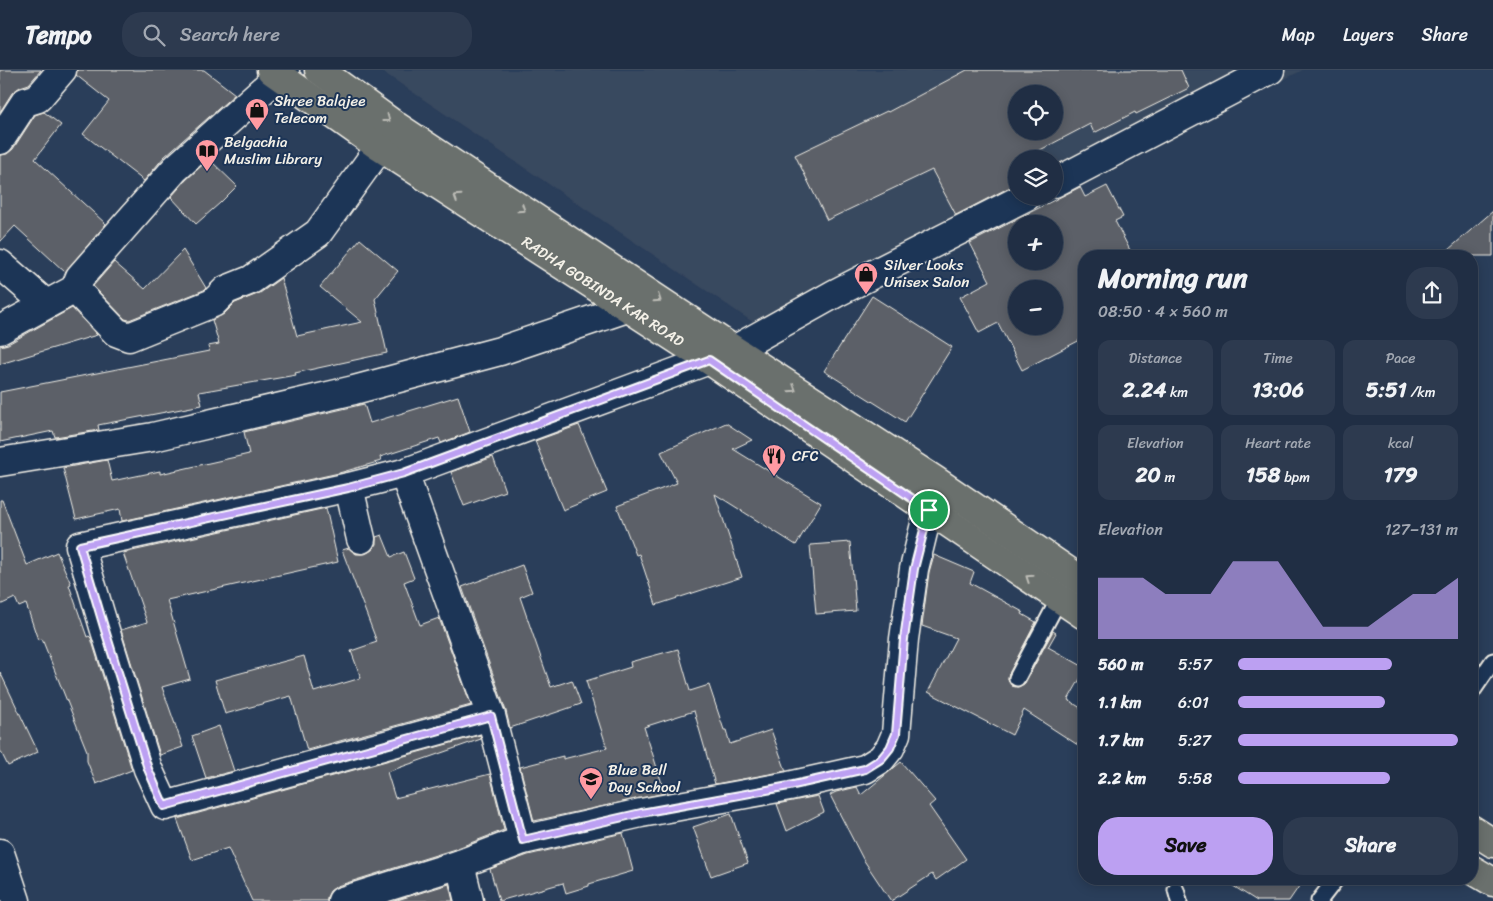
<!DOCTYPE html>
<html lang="en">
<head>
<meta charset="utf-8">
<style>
  body { margin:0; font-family:Sriracha,sans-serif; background:#2d3a4f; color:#f1f3f6; height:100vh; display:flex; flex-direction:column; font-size:19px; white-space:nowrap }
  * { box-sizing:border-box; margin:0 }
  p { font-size:16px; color:#a2a8b2 }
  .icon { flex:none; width:28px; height:28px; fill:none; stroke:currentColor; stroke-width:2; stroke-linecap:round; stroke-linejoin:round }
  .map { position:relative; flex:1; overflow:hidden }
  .drawer { position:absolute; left:1078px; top:180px; width:400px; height:635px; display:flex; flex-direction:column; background:#202e44; border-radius:20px; box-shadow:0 2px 12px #0003,0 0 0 1px #3d4a5d }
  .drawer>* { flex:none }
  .tools { position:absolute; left:1008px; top:15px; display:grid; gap:10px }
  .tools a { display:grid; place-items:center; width:55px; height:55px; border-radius:50%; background:#202e44; box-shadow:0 2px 12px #0003,0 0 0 1px #3d4a5d; font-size:25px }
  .pin { position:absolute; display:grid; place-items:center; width:42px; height:42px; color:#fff; margin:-21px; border:2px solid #fff; border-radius:50%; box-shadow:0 1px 5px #0007 }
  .round { display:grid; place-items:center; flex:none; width:52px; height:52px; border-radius:20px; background:#2d3a4f }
  .headline { display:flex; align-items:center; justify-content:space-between; height:85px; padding:0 20px }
  h1 { font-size:28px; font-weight:700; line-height:38px }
  .stats { display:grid; grid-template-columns:repeat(3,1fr); gap:8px; height:85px; padding:5px 20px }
  .stats div { display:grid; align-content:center; border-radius:12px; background:#2d3a4f; text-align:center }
  .stats b { font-size:21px; font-weight:700 }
  .stats small { font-size:14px; font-weight:400 }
  .stats p { font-size:14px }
  .chart { height:140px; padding:10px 20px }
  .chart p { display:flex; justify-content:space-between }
  .chart svg { width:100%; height:90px; margin-top:5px; fill:#bca0f2; opacity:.7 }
  .cta { display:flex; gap:10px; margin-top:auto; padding:10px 20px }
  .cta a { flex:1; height:58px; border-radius:20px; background:#bca0f2; color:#111; font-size:20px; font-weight:700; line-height:58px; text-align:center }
  .cta a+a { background:#2d3a4f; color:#f1f3f6 }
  ul { padding:0 20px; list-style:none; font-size:16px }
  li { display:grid; grid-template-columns:80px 60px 1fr; align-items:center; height:38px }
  li i { height:12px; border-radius:6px; background:#bca0f2 }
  header { display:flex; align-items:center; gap:30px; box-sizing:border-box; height:70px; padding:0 25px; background:#202e44; border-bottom:1px solid #3d4a5d }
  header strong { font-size:24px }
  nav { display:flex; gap:28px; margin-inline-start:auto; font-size:18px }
  .search { width:350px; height:45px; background:#2d3a4f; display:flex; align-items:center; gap:12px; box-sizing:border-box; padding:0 18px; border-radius:20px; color:#a2a8b2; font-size:19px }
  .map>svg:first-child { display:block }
  .built { fill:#39485e; fill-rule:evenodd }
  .building { fill:#5c6067; stroke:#f4f1e8; fill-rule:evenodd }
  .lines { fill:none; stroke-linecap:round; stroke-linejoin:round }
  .lane-casing { stroke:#f4f1e8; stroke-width:19 }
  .street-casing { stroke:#f4f1e8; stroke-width:31 }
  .primary-casing { stroke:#f4f1e8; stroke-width:31 }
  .lane { stroke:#1d3557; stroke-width:15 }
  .street { stroke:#1d3557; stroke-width:28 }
  .primary { stroke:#6b706d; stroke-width:28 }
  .oneway { stroke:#bdbdb7 }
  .route-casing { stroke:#fff; stroke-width:10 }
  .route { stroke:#bca0f2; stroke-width:6 }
  .labels { text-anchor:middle; stroke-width:4; stroke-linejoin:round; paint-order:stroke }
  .poi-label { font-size:15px; fill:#f4f1e8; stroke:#1d3557; text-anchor:start }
  .street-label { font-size:15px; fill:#f4f1e8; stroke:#1d3557 }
</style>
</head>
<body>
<header>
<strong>Tempo</strong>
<div class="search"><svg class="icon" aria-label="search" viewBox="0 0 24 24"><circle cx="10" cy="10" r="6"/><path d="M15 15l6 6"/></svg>Search here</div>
<nav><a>Map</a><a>Layers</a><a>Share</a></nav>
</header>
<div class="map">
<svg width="1493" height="831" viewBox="0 0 1493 831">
  <rect width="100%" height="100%" fill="#2a3e5a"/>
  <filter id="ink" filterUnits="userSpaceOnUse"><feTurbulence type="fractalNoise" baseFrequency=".02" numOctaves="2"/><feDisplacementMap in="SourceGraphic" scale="10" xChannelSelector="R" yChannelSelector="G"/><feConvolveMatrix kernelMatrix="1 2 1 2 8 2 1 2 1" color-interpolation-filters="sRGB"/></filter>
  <g filter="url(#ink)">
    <!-- built -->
    <path class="built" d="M380 0H1303L1054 121V89H1016V126H1043L766 261ZM1016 24H1054V61H1016Z"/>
    <!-- building -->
    <g class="building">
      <path d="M0 0H41L29 14 20 17 12 23 0 42Z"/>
      <path d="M77 0H204L235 24 164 87 144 111 83 64 109 31 76 5Z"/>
      <path d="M967 0H1181L1189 18 1136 44 1135 42 1094 63 1090 54 1023 89H1016V114L956 145 932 100 827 150 795 85 887 41 888 42ZM1016 24H1054V61H1016Z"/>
      <path d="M44 42 61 55 35 89 106 154 65 202 15 156 0 172V85L7 84 13 79 35 45Z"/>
      <path d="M209 89 237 116 220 133 196 154 171 127 186 110Z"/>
      <path d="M1107 116 1123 147 1115 151 1133 186H1084V268L1022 300 998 253 979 263 960 227 990 211 970 173 1080 117 1085 127ZM1016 154H1054V191H1016ZM1016 219H1054V256H1016Z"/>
      <path d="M1493 141V186H1441Z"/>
      <path d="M360 169 398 201 375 229 387 283 295 303 296 305 199 322 202 335 98 355 99 360 55 367 53 361 0 372V322L209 281 208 276 219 274 212 250 224 244 235 233 260 223 281 208 297 266 362 252 320 217Z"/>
      <path d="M183 180 206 218 204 220 129 250 125 249 93 216 114 192 145 219Z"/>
      <path d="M872 226 952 277 905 352 824 301Z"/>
      <path d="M72 238 97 265 0 294V276L8 274Z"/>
      <path d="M458 326 470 362 441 373 439 368 380 387 381 391 339 403 122 451 120 439 76 449 63 398 107 390 112 411 160 401V404L249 384 244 362 364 334 370 353Z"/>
      <path d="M726 353 752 370 733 379 821 433 796 475 715 424 742 507 656 535 639 484 636 485 617 436 677 413 661 382Z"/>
      <path d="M579 355 607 422 563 440 535 371Z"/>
      <path d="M493 387 505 421 464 436 451 402Z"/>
      <path d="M0 430H2L27 495 57 482 71 514 69 515 87 567 89 566 91 568 132 700 96 714 87 691V681L42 569 38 570 26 534 19 537 15 528 0 535Z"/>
      <path d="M326 438 338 492 167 530 190 609 162 617 183 677 160 685 121 560 147 552 123 483Z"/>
      <path d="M382 465 391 487 404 482 414 508 404 512 420 555 439 548 471 635 307 680 291 626 225 644 215 610 304 586 314 622 361 608 351 581 377 572 342 480 349 478 356 484H365L372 480 376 474V467Z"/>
      <path d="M850 472 856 541 816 544 810 475Z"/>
      <path d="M934 485 974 502 970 513 1023 542 1022 544 1036 552 1009 604 1008 609 1012 616 1018 617 1025 613 1053 561 1056 563 1048 577 1084 597V602L1068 630 1084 640V679L1024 640 1012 665 928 622 956 568 922 556 929 502Z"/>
      <path d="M522 495 532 522 520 527 551 617 572 610 581 634 510 658 506 641 462 517Z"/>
      <path d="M678 579 690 621 709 615 724 660H726L730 674 771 660 786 701 715 714 694 641 644 657 665 723 534 751 520 697 563 686V689L607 678 586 611 631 597 630 592Z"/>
      <path d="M0 602 38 682 8 696 0 680Z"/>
      <path d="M219 656 234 701 206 708 192 666Z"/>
      <path d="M480 665 481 669 387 702 395 728 490 704 504 760 455 779 337 816 330 821 327 827V831H252L228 778 192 790 177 749Z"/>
      <path d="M901 692 935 731 929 736 966 789 936 810 932 804 891 831 863 789 830 725 836 722 857 717 861 725Z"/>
      <path d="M818 726 824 742 787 761 777 734Z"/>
      <path d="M731 744 748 793 711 806 693 757Z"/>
      <path d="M623 763 633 801 589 814V816L566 823 563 813 499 831 490 799 528 785Z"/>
      <path d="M1222 809H1304L1289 831H1257Z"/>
      <path d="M449 814 453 831H394Z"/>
    </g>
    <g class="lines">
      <!-- lane casing -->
      <g class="lane-casing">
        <g id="lane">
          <path d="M1017 608 1059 529"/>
          <path d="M1471 623 1493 591"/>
          <path d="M1176 820 1179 831"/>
          <path d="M1319 831 1336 809"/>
        </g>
      </g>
      <!-- street casing -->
      <g class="street-casing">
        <g id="street">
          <path d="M0 70 25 32 38 28 62 0"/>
          <path d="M1054 113 1270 0"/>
          <path d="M0 194 46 234"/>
          <path d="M75 219 116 262 129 267 213 233 226 220 251 210 318 163 380 77"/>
          <path d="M0 260 75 219 80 207 175 99 285 0"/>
          <path d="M734 280 836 223 1027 126"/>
          <path d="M0 392 153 367 354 320 500 281 627 238"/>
          <path d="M404 403 349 417 80 476 104 557 148 699 165 736 491 646"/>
          <path d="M349 417 361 469"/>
          <path d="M523 770 491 646 404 403 709 290"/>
          <path d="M0 783 16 831"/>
          <path d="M460 794 469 831"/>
          <path d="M342 831 460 794 523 770 641 743 789 716 865 699 881 689 890 678 896 664 904 569 914 499 934 417"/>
        </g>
      </g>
      <!-- primary casing -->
      <g class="primary-casing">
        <g id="primary">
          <path id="s1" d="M271 0 380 77 709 290 1084 545"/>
          <path d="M319 0 396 56 734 280 936 411 1084 512"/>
          <path d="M1471 759 1493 773"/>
          <path d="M1471 799 1493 812"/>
        </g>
      </g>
      <!-- lane -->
      <use href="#lane" class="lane"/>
      <!-- street -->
      <use href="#street" class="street"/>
      <!-- primary -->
      <use href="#primary" class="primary"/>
    </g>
    <!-- one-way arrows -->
    <defs><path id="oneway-chevron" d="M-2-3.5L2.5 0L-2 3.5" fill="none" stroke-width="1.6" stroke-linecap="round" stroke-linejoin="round" transform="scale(1.25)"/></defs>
    <g class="oneway">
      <use href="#oneway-chevron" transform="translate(387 49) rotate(36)"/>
      <use href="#oneway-chevron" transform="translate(457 127) rotate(-147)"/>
      <use href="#oneway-chevron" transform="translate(522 139) rotate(33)"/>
      <use href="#oneway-chevron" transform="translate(658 229) rotate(34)"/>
      <use href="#oneway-chevron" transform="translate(793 319) rotate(33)"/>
      <use href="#oneway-chevron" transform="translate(1029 508) rotate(-146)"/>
    </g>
  </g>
  <g class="lines" filter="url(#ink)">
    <!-- route casing -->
    <g class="route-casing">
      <path id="route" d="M709 290 929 440 914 499 904 569 896 664 890 678 881 689 865 699 789 716 641 743 523 770 491 646 164 736 148 699 104 557 80 476 348 418 404 403Z"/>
    </g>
    <!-- route -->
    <use href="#route" class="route"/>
  </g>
  <!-- icons -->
  <defs>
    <g id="shop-pin" transform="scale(1.25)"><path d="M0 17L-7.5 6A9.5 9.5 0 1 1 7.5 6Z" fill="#ff9aa2" stroke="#1d3557"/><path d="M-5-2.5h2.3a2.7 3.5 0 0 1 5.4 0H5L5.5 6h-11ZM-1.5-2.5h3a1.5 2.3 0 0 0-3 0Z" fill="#111"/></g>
    <g id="library-pin" transform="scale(1.25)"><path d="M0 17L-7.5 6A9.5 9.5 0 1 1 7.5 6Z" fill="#ff9aa2" stroke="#1d3557"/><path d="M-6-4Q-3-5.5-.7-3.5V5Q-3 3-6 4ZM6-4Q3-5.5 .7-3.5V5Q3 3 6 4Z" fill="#111"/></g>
    <g id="restaurant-pin" transform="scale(1.25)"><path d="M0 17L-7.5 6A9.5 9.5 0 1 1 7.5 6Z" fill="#ff9aa2" stroke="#1d3557"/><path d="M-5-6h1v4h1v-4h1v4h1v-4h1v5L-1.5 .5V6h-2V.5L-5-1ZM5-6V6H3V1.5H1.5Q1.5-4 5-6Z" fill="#111"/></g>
    <g id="school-pin" transform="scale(1.25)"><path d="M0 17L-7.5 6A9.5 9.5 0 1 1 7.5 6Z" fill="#ff9aa2" stroke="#1d3557"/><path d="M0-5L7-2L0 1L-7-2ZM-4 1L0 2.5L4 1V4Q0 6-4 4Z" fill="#111"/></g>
  </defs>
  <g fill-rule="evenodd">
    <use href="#shop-pin" x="257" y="40"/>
    <use href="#library-pin" x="207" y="81"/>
    <use href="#shop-pin" x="866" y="204"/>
    <use href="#restaurant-pin" x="774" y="386"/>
    <use href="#school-pin" x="591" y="709"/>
  </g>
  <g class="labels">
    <!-- poi labels -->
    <g class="poi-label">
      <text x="274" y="36">Shree Balajee<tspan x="274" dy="17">Telecom</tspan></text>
      <text x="224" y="77">Belgachia<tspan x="224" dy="17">Muslim Library</tspan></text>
      <text x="884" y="200">Silver Looks<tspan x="884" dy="17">Unisex Salon</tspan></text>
      <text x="792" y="391">CFC</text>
      <text x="608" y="705">Blue Bell<tspan x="608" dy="17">Day School</tspan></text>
    </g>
    <!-- street labels -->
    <g class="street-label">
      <text dy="5" stroke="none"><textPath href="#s1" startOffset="399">RADHA GOBINDA KAR ROAD</textPath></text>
    </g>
  </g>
</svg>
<div class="tools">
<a><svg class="icon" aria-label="locate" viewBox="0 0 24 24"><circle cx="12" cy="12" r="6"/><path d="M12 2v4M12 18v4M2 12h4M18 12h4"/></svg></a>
<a><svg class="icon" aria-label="layers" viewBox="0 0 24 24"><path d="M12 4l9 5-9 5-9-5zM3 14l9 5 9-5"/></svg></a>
<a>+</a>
<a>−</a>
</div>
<div class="pin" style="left:929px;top:440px;background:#1e9e55"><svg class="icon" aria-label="arrive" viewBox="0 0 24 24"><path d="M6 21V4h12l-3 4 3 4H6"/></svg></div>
<section class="drawer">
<div class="headline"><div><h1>Morning run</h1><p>08:50 · 4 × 560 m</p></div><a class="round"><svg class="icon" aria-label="share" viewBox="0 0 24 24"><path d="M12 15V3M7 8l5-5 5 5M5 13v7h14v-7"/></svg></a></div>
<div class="stats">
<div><p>Distance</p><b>2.24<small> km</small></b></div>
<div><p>Time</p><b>13:06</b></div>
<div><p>Pace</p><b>5:51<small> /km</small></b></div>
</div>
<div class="stats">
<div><p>Elevation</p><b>20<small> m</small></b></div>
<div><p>Heart rate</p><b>158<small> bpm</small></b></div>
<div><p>kcal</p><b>179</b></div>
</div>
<div class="chart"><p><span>Elevation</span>127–131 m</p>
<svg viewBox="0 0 160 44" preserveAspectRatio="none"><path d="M0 44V14L10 14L20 14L30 22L40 22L50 22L60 6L70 6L80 6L90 22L100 38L110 38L120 38L130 30L140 22L150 22L160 14V44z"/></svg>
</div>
<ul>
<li><b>560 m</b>5:57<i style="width:70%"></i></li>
<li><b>1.1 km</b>6:01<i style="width:67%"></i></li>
<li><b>1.7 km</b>5:27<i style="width:100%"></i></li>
<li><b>2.2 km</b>5:58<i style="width:69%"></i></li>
</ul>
<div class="cta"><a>Save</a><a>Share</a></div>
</section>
</div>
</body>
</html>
